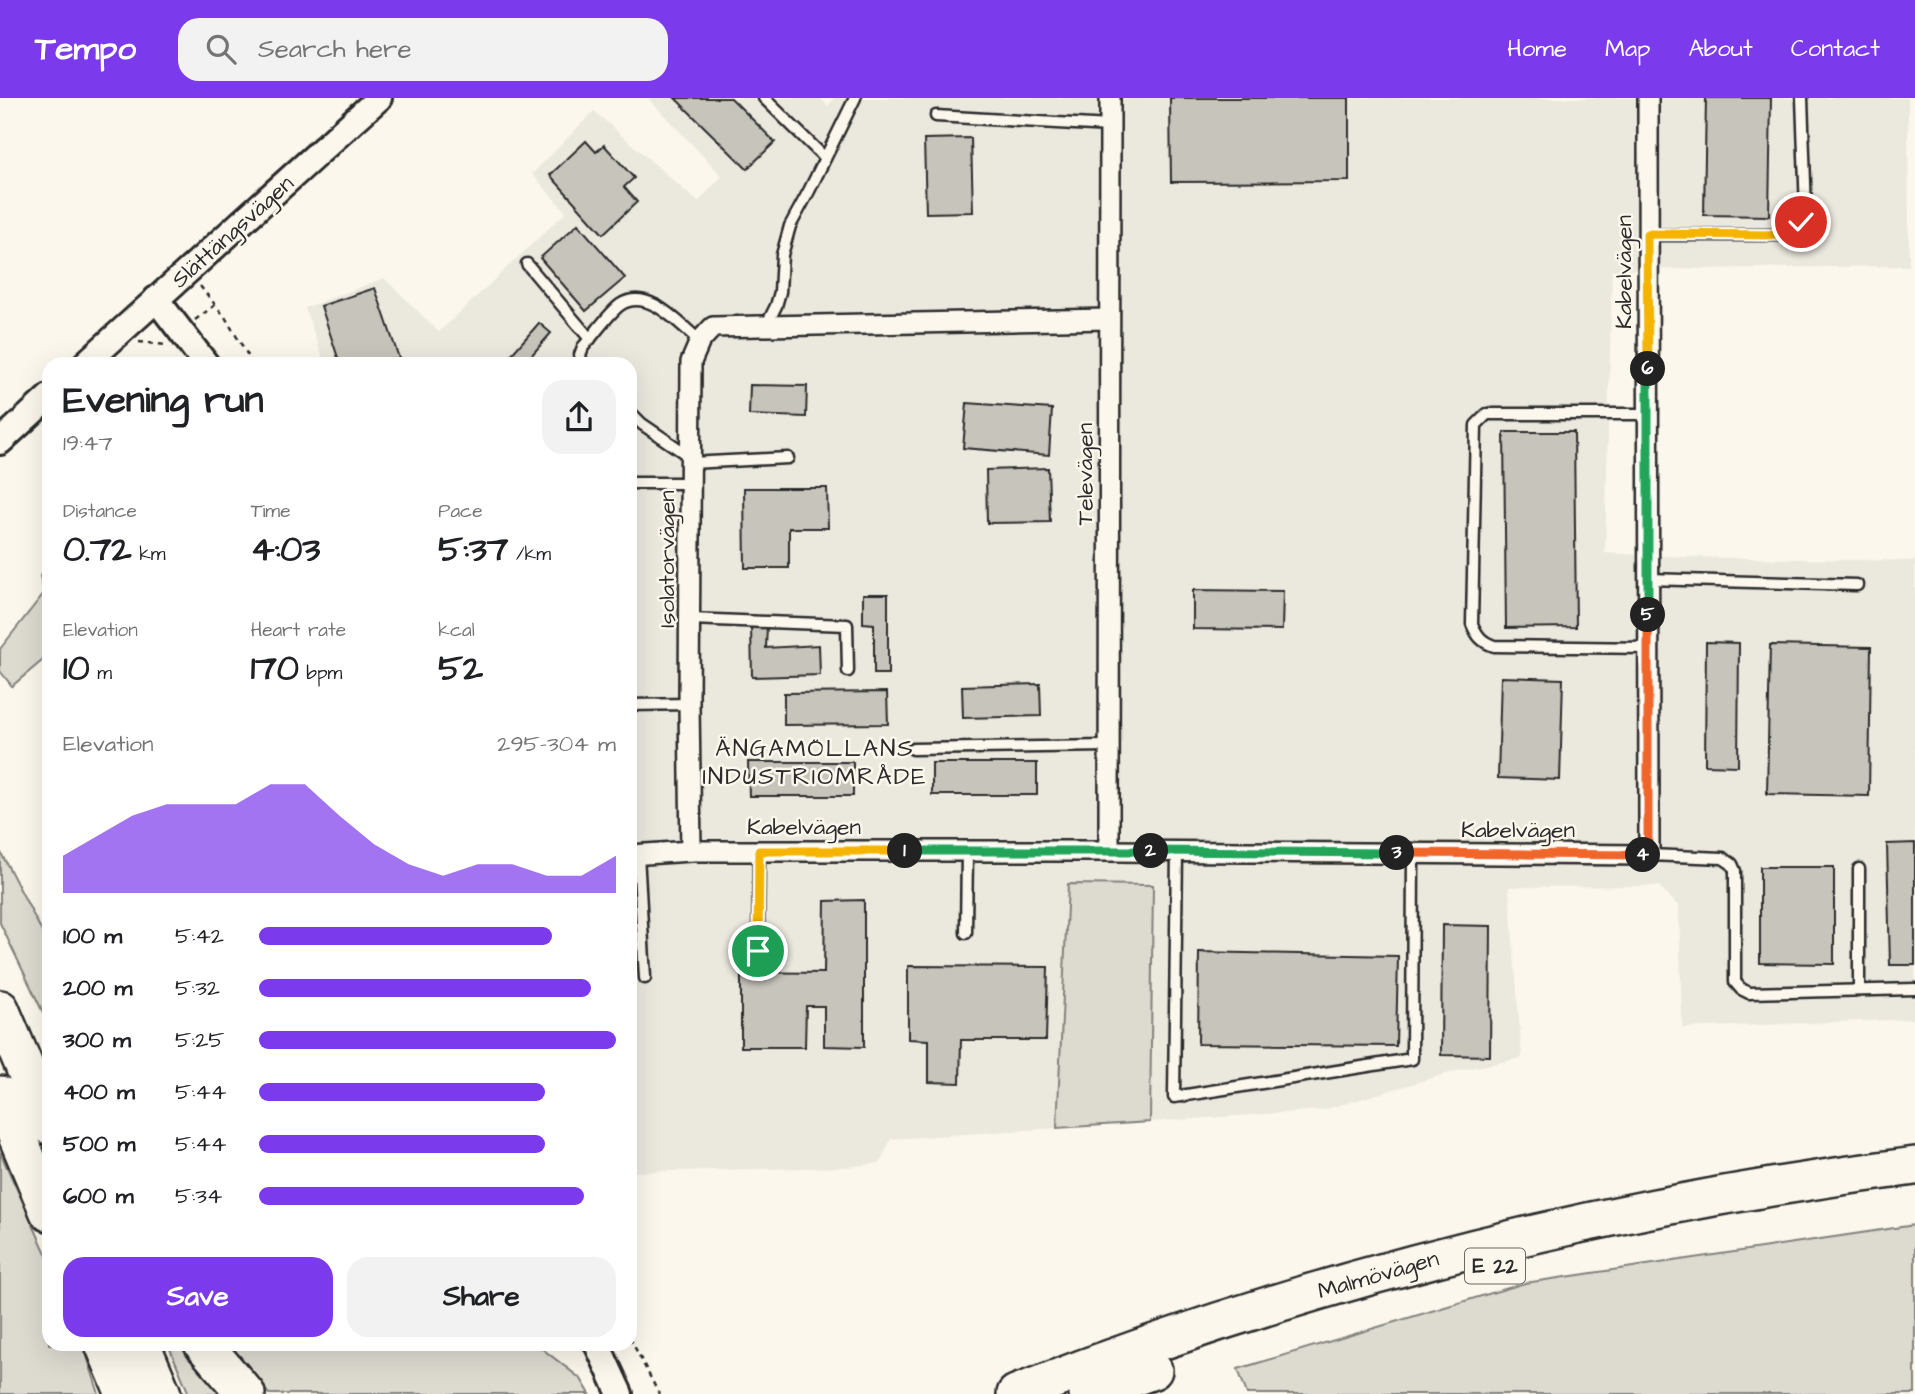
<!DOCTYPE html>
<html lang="en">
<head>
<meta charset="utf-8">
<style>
  body { margin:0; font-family:"Architects Daughter",sans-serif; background:#f2f2f2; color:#202124; height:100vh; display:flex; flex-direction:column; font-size:26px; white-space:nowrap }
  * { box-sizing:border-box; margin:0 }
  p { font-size:23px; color:#757577 }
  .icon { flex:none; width:38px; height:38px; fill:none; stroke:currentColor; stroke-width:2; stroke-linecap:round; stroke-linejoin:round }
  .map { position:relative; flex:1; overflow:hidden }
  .details { position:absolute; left:42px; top:259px; width:595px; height:994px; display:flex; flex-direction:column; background:#fff; border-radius:21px; box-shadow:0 7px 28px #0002 }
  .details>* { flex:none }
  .pin { position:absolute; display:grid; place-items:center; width:60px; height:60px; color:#fff; margin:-30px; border:4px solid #fff; border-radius:50%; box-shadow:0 2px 7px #0007 }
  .km { position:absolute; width:35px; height:35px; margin:-18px; border-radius:50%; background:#222; color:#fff; font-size:19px; line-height:35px; text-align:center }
  .round { display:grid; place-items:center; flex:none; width:74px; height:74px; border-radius:21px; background:#f2f2f2 }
  .headline { display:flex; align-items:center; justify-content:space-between; height:119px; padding:0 21px }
  h1 { font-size:38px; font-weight:700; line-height:52px }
  .metrics { display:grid; grid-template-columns:repeat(3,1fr); gap:10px; height:119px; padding:7px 21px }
  .metrics div { display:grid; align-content:center }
  .metrics b { font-size:35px; font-weight:700 }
  .metrics small { font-size:19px; font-weight:400 }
  .metrics p { font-size:19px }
  .chart { height:196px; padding:14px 21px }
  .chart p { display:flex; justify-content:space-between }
  .chart svg { width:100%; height:126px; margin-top:7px; fill:#7c3aed; opacity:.7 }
  .cta { display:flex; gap:14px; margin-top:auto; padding:14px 21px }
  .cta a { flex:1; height:80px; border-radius:21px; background:#7c3aed; color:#fff; font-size:28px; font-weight:700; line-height:80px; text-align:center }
  .cta a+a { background:#f2f2f2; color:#202124 }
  ul { padding:0 21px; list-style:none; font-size:23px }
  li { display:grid; grid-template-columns:112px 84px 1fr; align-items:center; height:52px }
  li i { height:18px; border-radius:9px; background:#7c3aed }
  header { display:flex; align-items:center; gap:42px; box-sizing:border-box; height:98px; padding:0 35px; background:#7c3aed; color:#fff }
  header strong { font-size:33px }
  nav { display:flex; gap:38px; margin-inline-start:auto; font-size:24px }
  .search { width:490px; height:63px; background:#f2f2f2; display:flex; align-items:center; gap:18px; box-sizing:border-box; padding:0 24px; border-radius:21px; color:#757577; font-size:26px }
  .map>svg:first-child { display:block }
  .built { fill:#ebe8de }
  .green { fill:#dddad0; stroke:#84827e; stroke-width:2 }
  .building { fill:#c7c4bc; stroke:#2b2b2b; stroke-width:2 }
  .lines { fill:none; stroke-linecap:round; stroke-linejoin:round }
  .service-casing { stroke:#2b2b2b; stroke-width:15 }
  .minor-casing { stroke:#2b2b2b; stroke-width:24 }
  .tertiary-casing { stroke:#2b2b2b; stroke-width:30 }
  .motorway-casing { stroke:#2b2b2b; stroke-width:42 }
  .path { stroke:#2b2b2b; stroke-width:2.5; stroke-dasharray:5 5; stroke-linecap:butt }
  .service { stroke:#fbf7ec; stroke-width:10 }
  .minor { stroke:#fbf7ec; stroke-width:19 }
  .tertiary { stroke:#fbf7ec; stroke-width:24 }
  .motorway { stroke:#fbf7ec; stroke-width:37 }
  .split-1-casing { stroke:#fff; stroke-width:14 }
  .split-2-casing { stroke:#fff; stroke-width:14 }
  .split-3-casing { stroke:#fff; stroke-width:14 }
  .split-4-casing { stroke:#fff; stroke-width:14 }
  .split-5-casing { stroke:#fff; stroke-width:14 }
  .split-6-casing { stroke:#fff; stroke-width:14 }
  .split-7-casing { stroke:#fff; stroke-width:14 }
  .split-1 { stroke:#f5b400; stroke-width:9 }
  .split-2 { stroke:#22a559; stroke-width:9 }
  .split-3 { stroke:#22a559; stroke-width:9 }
  .split-4 { stroke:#f0652b; stroke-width:9 }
  .split-5 { stroke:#f0652b; stroke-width:9 }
  .split-6 { stroke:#22a559; stroke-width:9 }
  .split-7 { stroke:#f5b400; stroke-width:9 }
  .labels { text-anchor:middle; stroke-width:5; stroke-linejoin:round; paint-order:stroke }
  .shield { fill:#fbf7ec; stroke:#696865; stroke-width:2 }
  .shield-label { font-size:21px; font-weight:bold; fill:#2b2b2b }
  .street-label { font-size:23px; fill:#2b2b2b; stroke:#fbf7ec }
  .neighbourhood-label { font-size:24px; letter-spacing:2px; fill:#2b2b2b; stroke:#fbf7ec }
</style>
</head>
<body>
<header>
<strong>Tempo</strong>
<div class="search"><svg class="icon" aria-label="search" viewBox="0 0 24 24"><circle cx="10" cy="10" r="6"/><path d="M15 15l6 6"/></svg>Search here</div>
<nav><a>Home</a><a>Map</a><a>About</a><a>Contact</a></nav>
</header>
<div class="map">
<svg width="1915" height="1296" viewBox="0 0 1915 1296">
  <rect width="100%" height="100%" fill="#fbf7ec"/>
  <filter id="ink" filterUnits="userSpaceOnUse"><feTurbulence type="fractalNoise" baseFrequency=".0143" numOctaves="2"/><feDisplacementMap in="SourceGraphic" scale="14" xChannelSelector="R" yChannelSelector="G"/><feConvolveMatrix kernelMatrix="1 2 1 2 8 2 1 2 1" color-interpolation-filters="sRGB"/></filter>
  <g filter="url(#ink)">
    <!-- built -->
    <path class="built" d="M648 0H820L828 8 834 0H1908L1909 168 1612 172 1605 455 1682 459 1915 463V921L1682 930 1679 809 1659 788 1509 789 1522 960 1456 973 1323 1012 1150 1024 1153 787 1069 786 1057 1030 891 1041 880 1065 847 1069 630 1074V266H325L305 210 384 180 439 234 566 114 532 76 594 13 698 104 722 78Z"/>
    <!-- green -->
    <g class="green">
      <path d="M49 466V557L12 588 0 573V551L44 495 40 478Z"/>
      <path d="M0 753 49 847V927L0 825Z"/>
      <path d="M1068 786 1153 787 1150 1024 1057 1030Z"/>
      <path d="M0 1054 49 1162V1246H83L99 1296H0Z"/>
      <path d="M1915 1127V1296H1247L1238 1271 1525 1185Z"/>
      <path d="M168 1246H186L226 1296H189Z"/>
      <path d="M226 1246H536L581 1281 590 1296H269Z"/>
    </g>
    <!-- building -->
    <g class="building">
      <path d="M675 0H731L775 44 747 71Z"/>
      <path d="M1170 0H1349V83L1171 84Z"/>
      <path d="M1706 0H1771L1769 118 1704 117Z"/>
      <path d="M971 40 973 114 926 115 924 41Z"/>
      <path d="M586 43 596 54 604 47 634 80 624 89 637 104 603 136 550 77Z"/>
      <path d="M578 126 625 180 586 213 540 160Z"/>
      <path d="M375 190 401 266H340L321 208Z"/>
      <path d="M539 225 551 235 524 266H503Z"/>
      <path d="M750 287 807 288 806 319 749 317Z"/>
      <path d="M967 305 1052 311 1049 357 963 350Z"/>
      <path d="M1504 334H1574L1576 529 1506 530Z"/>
      <path d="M1048 370 1050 424 987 425 986 372Z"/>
      <path d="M744 390H827L828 430H789V470H745Z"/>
      <path d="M1193 492 1283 493 1282 532 1193 531Z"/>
      <path d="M863 496H888V576H874V526L863 525Z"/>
      <path d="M751 527H767L766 550 819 547 820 577 752 579Z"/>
      <path d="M1706 544 1739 545 1738 668 1705 667Z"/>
      <path d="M1770 547 1871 549 1869 698 1767 696Z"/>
      <path d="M1501 579 1563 581 1560 682 1498 680Z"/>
      <path d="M1040 586 1041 618 963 620 962 588Z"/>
      <path d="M887 594 888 626 784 627V595Z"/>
      <path d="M748 664H853V698H749Z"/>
      <rect x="932" y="665" width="105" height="32"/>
      <path d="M1915 745V867H1890L1887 746Z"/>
      <path d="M1760 769H1834V866L1760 865Z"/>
      <path d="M864 802V949L824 948V908H806L805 949H741V874L824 875 825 803Z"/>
      <path d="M1442 827 1491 828 1490 958 1441 957Z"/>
      <path d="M1199 854 1398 858 1396 948 1198 946Z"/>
      <path d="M908 868 1048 869 1046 942H961L960 985 929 984V942L908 941Z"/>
    </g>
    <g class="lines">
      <!-- service casing -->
      <g class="service-casing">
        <g id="service">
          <path d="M764 0 825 60"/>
          <path d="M936 18 1110 28"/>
          <path d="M1647 137H1781C1795 132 1800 127 1806 113L1802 0"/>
          <path d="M527 166 590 241"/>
          <path d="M766 228 776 208 780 194 782 157 790 128 809 93 855 0"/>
          <path d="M582 266 580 257 583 249C594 237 608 216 620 207 648 188 680 227 700 243"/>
          <path d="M630 314 642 326 689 358"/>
          <path d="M1648 316H1487L1476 327 1472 526C1477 538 1482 544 1494 548L1648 550"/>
          <path d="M690 365 788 360"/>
          <path d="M630 385H691"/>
          <path d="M1648 481 1857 487"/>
          <path d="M690 521 847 527 848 573"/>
          <path d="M630 607 689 606"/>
          <path d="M913 651 1108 648"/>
          <path d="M1177 753 1174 999 1412 961 1413 755"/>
          <path d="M638 756 645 880"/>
          <path d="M1649 757 1723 760 1732 766 1735 773V884L1741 891 1749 895 1915 891"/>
          <path d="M966 835 967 753"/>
          <path d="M758 853 759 753"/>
          <path d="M1859 892V771"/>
        </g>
      </g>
      <!-- minor casing -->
      <g class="minor-casing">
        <g id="minor">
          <path d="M691 753 689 606 691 264 700 243 713 229 1109 221"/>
          <path d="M1109 753 1110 0"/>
          <path d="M630 757 691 753H1109L1649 757 1648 0"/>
        </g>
      </g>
      <!-- tertiary casing -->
      <g class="tertiary-casing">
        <g id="tertiary">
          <path d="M156 201 206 266"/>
          <path d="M85 266 379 0"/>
          <path d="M0 344 49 299"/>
          <path d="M597 1246 620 1296"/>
        </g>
      </g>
      <!-- motorway casing -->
      <g class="motorway-casing">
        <g id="motorway">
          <path d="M0 911 49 1027"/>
          <path d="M0 997 49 1114"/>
          <path d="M104 1246 125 1296"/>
          <path d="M141 1246 162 1296"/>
          <path d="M203 1246 246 1296"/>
          <path d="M1016 1296C1306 1183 1607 1107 1915 1068"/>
          <path d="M1088 1296 1153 1272"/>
        </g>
      </g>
      <!-- path -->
      <g class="path">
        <path d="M200 188 225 219 253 266"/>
        <path d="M195 222 215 207"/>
        <path d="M139 244 166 247"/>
        <path d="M630 1240 659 1296"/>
      </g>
      <!-- service -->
      <use href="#service" class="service"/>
      <!-- minor -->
      <use href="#minor" class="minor"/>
      <!-- tertiary -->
      <use href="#tertiary" class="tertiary"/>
      <!-- motorway -->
      <use href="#motorway" class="motorway"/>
    </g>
  </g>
  <g class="lines" filter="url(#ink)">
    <!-- split-1 casing -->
    <g class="split-1-casing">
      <path id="split-1" d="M758 853 759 753H905"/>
    </g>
    <!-- split-2 casing -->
    <g class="split-2-casing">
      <path id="split-2" d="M905 753H1151"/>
    </g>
    <!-- split-3 casing -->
    <g class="split-3-casing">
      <path id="split-3" d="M1151 753 1397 755"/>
    </g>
    <!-- split-4 casing -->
    <g class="split-4-casing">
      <path id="split-4" d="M1397 755 1643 757"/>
    </g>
    <!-- split-5 casing -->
    <g class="split-5-casing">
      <path id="split-5" d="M1643 757H1648V517"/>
    </g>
    <!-- split-6 casing -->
    <g class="split-6-casing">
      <path id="split-6" d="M1648 271V517"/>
    </g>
    <!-- split-7 casing -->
    <g class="split-7-casing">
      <path id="split-7" d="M1648 271 1647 136 1781 137 1794 132 1801 124"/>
    </g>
    <!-- split-1 -->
    <use href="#split-1" class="split-1"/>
    <!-- split-2 -->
    <use href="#split-2" class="split-2"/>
    <!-- split-3 -->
    <use href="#split-3" class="split-3"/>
    <!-- split-4 -->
    <use href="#split-4" class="split-4"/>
    <!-- split-5 -->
    <use href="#split-5" class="split-5"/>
    <!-- split-6 -->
    <use href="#split-6" class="split-6"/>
    <!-- split-7 -->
    <use href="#split-7" class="split-7"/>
  </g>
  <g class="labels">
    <!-- shield labels -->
    <rect class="shield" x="1465" y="1150.5" width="60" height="35" rx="5"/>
    <g class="shield-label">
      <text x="1495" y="1175">E 22</text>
    </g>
    <!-- street labels -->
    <g class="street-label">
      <text transform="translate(232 133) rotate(-42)" y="8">Slättängsvägen</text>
      <text transform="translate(1623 174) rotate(-90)" y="8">Kabelvägen</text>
      <text transform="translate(1084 376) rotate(-90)" y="8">Televägen</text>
      <text transform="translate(666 461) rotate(-90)" y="8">Isolatorvägen</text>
      <text x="804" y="736">Kabelvägen</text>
      <text x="1518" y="739">Kabelvägen</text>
      <text transform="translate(1378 1176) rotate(-16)" y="8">Malmövägen</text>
    </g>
    <!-- neighbourhood labels -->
    <g class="neighbourhood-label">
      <text x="815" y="658">ÄNGAMÖLLANS<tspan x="815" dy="28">INDUSTRIOMRÅDE</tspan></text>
    </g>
  </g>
</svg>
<div class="pin" style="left:758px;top:853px;background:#1e9e55"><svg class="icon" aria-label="arrive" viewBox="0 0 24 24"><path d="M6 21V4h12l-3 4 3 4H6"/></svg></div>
<div class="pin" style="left:1801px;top:124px;background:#d93025"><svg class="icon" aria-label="check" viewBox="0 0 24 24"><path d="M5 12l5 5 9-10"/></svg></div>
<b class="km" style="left:905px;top:753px">1</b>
<b class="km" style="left:1151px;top:753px">2</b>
<b class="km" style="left:1397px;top:755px">3</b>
<b class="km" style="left:1643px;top:757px">4</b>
<b class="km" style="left:1648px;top:517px">5</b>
<b class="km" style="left:1648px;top:271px">6</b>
<section class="details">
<div class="headline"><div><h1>Evening run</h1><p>19:47</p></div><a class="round"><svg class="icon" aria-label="share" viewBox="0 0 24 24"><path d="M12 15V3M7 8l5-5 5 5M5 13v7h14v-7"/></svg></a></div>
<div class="metrics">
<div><p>Distance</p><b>0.72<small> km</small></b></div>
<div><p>Time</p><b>4:03</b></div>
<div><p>Pace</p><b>5:37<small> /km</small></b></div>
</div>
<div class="metrics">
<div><p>Elevation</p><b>10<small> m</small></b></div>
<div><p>Heart rate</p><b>170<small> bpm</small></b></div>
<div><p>kcal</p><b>52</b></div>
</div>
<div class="chart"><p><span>Elevation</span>295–304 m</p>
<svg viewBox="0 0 160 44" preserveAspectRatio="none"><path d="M0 44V31L10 24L20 17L30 13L40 13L50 13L60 6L70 6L80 17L90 27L100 34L110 38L120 34L130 34L140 38L150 38L160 31V44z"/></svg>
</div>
<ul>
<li><b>100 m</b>5:42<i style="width:82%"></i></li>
<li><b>200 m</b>5:32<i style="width:93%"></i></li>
<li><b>300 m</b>5:25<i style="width:100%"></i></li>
<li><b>400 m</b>5:44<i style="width:80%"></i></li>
<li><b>500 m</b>5:44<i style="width:80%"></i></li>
<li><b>600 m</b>5:34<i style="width:91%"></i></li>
</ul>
<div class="cta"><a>Save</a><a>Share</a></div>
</section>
</div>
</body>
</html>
